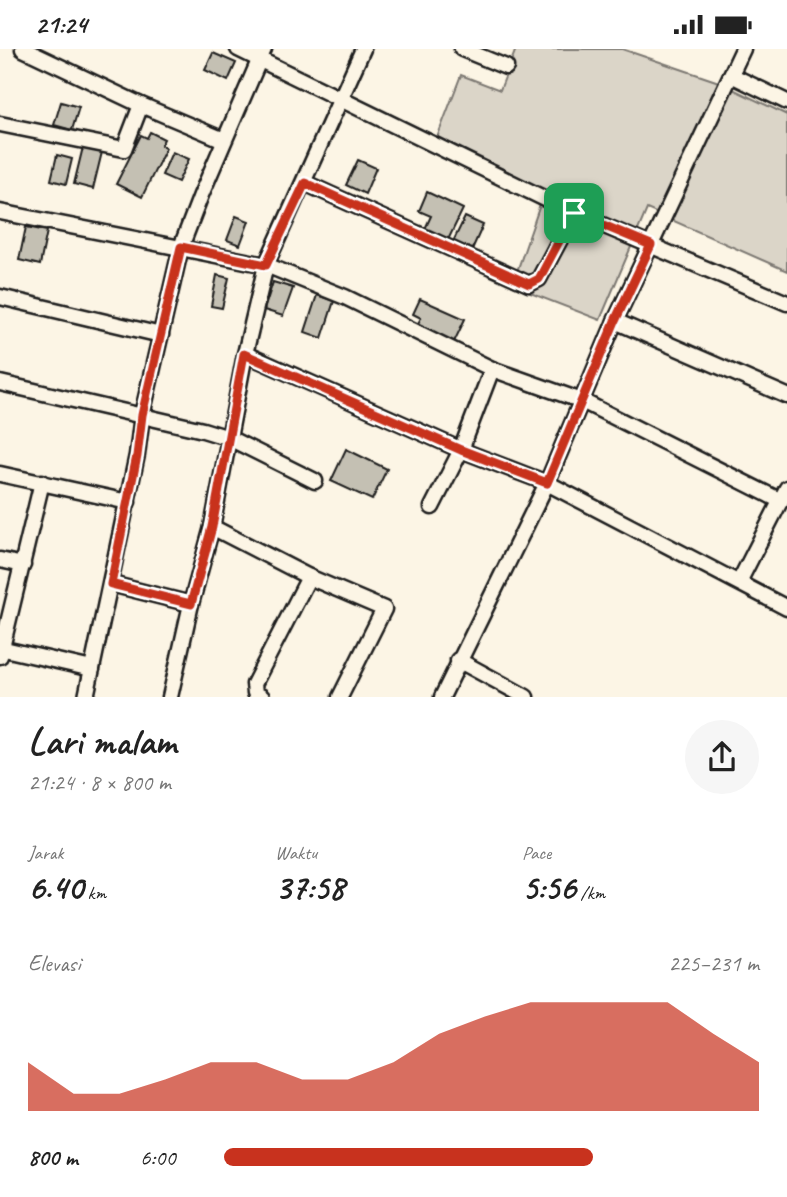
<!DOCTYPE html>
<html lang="id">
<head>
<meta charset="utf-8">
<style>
  body { margin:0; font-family:Caveat,sans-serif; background:#f6f6f6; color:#222; height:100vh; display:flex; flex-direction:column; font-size:26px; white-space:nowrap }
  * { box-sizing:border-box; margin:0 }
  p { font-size:23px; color:#767676 }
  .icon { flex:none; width:38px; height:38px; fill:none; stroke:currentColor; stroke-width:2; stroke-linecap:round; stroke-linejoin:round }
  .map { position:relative; height:648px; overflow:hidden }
  .sheet { display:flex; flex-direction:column; background:#fff; flex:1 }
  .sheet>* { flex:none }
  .pin { position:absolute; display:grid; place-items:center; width:60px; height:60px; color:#fff; margin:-30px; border-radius:14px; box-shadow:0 4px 10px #0006 }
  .round { display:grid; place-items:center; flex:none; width:74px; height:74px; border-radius:37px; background:#f6f6f6 }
  .headline { display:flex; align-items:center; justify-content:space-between; height:119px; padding:0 28px }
  h1 { font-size:38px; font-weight:600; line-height:52px }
  .figures { display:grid; grid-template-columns:repeat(3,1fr); gap:10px; height:119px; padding:7px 28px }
  .figures div { display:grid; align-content:center }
  .figures b { font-size:35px; font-weight:600 }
  .figures small { font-size:19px; font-weight:400 }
  .figures p { font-size:19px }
  .chart { height:196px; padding:14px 28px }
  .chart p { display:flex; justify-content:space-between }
  .chart svg { width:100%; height:126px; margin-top:7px; fill:#c8321e; opacity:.7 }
  ul { padding:0 28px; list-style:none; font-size:23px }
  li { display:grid; grid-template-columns:112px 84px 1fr; align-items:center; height:52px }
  li i { height:18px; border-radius:9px; background:#c8321e }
  .status { display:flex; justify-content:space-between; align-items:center; height:49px; padding:0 35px; background:#fff; direction:ltr }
  .status svg { height:19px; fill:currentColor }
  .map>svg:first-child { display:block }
  .green { fill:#dbd5c8; stroke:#7c7872; stroke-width:2 }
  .building { fill:#c4c0b3; stroke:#1c1c1c; stroke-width:2 }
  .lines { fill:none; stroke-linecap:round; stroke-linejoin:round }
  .minor-casing { stroke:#1c1c1c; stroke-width:19 }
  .minor { stroke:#fcf5e5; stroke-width:14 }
  .route-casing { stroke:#fff; stroke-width:14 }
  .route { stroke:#c8321e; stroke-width:9 }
</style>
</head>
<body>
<div class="status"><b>21:24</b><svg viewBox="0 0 49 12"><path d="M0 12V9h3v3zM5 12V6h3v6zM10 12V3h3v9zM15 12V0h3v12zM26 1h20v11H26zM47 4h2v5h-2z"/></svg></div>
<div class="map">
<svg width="787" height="648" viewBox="0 0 787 648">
  <rect width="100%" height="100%" fill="#fcf5e5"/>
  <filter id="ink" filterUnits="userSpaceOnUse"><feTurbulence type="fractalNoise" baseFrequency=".0143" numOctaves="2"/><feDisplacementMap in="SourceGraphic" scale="14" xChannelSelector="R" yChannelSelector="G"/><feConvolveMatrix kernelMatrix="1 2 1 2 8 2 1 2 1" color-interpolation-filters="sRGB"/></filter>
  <g filter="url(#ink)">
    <!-- green -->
    <path class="green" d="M516 0H622L716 32 787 66V222L647 160 600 271 512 237 541 153 435 94 461 26 500 41Z"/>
    <!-- building -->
    <g class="building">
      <path d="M213 4 236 14 228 32 205 21Z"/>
      <path d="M61 53 79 58 72 81 54 76Z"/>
      <path d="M150 83 164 90 161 96 166 99 142 148 116 135 141 86 147 89Z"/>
      <path d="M83 98 102 103 93 140 74 135Z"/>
      <path d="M172 103 189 110 178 133 162 126Z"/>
      <path d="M57 106 72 110 66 135 51 131Z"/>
      <path d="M358 111 376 119 365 145 346 136Z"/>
      <path d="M427 143 463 160 447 193 424 182 431 167 419 162Z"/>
      <path d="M236 167 249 172 240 196 227 191Z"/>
      <path d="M465 168 483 176 470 205 451 197Z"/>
      <path d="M26 178 47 182 40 216 19 211Z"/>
      <path d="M217 226 229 229 222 259 211 257Z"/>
      <path d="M273 233 293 239 283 267 264 261Z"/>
      <path d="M317 246 334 252 322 289 305 283Z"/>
      <path d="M420 250 465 270 454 293 417 276 421 269 413 265Z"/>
      <path d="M346 400 387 420 372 451 331 432Z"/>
    </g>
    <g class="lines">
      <!-- minor casing -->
      <g class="minor-casing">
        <g id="minor">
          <path d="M23 0 141 56 224 91"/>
          <path d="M238 0 574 164 787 254"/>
          <path d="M462 0 506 18"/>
          <path d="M731 26 787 53"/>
          <path d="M0 75 124 100 141 56"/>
          <path d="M305 134 529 235 539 230 574 164"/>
          <path d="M0 163 266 216 345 248 492 320 582 352 781 452"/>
          <path d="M0 248 161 286"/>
          <path d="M615 272 787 347"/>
          <path d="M245 305 461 401 547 434 787 559"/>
          <path d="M0 334 203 381 229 389 315 432"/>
          <path d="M0 425 128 453"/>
          <path d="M432 458 461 401 492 320"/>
          <path d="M212 478 309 528 384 560 340 648"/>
          <path d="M0 511 23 516"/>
          <path d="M739 533 787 439"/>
          <path d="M111 535 191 555"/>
          <path d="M0 599 92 620"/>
          <path d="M0 607 42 433"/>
          <path d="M458 611 526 648"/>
          <path d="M86 648 137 406 142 366 181 198 201 146 264 0"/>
          <path d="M170 648 191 555 212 478 245 305 266 216 363 0"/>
          <path d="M262 648 255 644 254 635 309 528"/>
          <path d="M442 648 547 434 615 272 743 0"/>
        </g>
      </g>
      <!-- minor -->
      <use href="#minor" class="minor"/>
    </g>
  </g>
  <g class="lines" filter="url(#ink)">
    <!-- route casing -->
    <g class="route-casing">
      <path id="route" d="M305 134 529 235 539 230 574 164 651 196 615 272 547 434 461 401 244 305 212 478 191 555 111 535 137 407 142 366 181 198 266 216Z"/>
    </g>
    <!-- route -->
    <use href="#route" class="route"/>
  </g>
</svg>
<div class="pin" style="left:574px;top:164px;background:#1e9e55"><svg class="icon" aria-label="arrive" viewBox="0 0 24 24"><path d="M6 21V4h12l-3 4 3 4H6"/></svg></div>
</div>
<section class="sheet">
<div class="headline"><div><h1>Lari malam</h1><p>21:24 · 8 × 800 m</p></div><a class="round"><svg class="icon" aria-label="share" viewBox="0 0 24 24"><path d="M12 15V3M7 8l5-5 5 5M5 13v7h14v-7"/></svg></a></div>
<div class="figures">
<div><p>Jarak</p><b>6.40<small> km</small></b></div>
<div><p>Waktu</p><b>37:58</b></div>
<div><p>Pace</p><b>5:56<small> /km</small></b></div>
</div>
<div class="chart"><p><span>Elevasi</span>225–231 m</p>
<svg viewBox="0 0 160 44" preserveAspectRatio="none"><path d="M0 44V27L10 38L20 38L30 33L40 27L50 27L60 33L70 33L80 27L90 17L100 11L110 6L120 6L130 6L140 6L150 17L160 27V44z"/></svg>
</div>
<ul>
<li><b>800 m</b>6:00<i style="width:69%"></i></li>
</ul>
</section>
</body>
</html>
